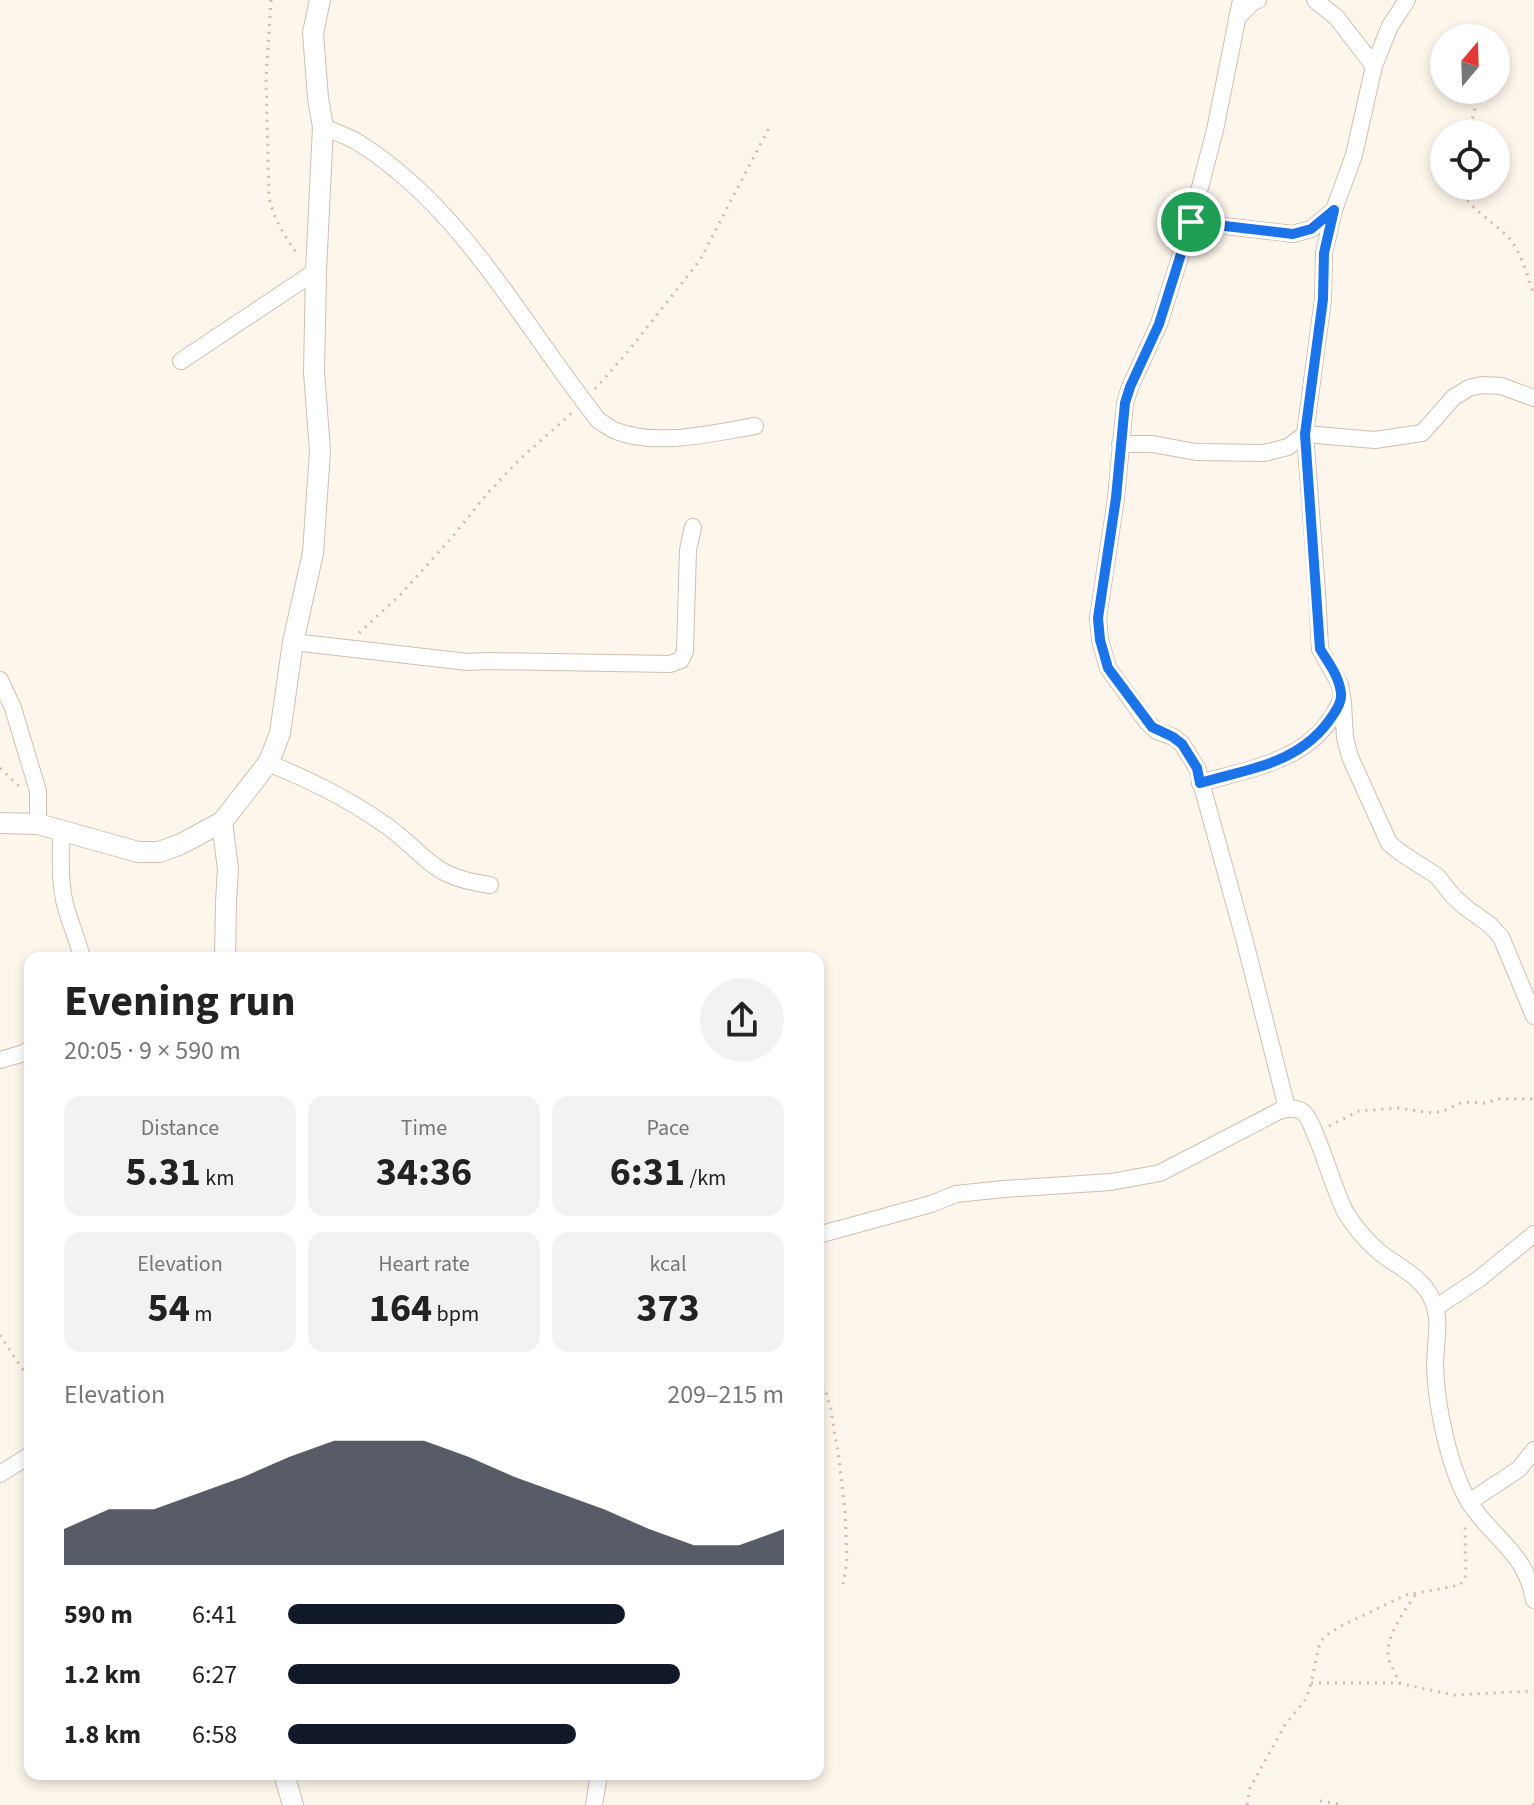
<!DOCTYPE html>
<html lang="en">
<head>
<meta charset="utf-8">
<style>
  body { margin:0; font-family:"Source Sans 3",sans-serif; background:#f2f2f2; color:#222; height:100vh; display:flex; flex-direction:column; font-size:30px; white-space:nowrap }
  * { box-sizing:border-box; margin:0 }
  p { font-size:26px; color:#767676 }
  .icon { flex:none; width:44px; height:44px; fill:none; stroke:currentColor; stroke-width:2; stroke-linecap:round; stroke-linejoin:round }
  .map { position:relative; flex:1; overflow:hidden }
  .sheet { position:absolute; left:24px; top:952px; width:800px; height:828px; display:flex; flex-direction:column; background:#fff; border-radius:16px; box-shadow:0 4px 12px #0003 }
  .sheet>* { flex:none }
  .needle { width:52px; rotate:19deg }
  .buttons { position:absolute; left:1430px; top:24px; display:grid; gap:16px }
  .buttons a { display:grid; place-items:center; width:80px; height:80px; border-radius:50%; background:#fff; box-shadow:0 4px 12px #0003; font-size:40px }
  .pin { position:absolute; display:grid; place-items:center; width:68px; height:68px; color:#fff; margin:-34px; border:4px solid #fff; border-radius:50%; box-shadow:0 2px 8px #0007 }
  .round { display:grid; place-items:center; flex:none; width:84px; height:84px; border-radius:42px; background:#f2f2f2 }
  .overview { display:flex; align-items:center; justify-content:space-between; height:136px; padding:0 40px }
  h1 { font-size:44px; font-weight:700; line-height:60px }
  .figures { display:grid; grid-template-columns:repeat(3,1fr); gap:12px; height:136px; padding:8px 40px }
  .figures div { display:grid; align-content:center; border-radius:16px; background:#f2f2f2; text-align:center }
  .figures b { font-size:40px; font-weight:700 }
  .figures small { font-size:22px; font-weight:400 }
  .figures p { font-size:22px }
  .chart { height:224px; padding:16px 40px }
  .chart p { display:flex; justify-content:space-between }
  .chart svg { width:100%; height:144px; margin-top:8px; fill:#111827; opacity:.7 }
  ul { padding:0 40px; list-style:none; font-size:26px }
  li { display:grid; grid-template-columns:128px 96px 1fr; align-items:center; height:60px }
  li i { height:20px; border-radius:10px; background:#111827 }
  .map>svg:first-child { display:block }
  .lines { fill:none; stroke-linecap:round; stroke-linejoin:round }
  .minor-casing { stroke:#d1beb0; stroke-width:18 }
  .tertiary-casing { stroke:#d1beb0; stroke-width:22 }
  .path { stroke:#d9b8a5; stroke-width:3; stroke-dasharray:2 6; stroke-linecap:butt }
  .minor { stroke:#fff; stroke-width:16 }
  .tertiary { stroke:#fff; stroke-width:20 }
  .route-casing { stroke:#fff; stroke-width:16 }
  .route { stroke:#1a73e8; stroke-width:10 }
</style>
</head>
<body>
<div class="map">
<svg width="1534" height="1805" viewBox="0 0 1534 1805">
  <rect width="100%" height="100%" fill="#fdf6ec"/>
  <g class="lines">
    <!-- minor casing -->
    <g class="minor-casing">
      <g id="minor">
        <path d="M1241 0 1215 130 1191 222 1159 324 1130 387 1125 403 1116 498 1098 618 1100 640 1108 668 1147 722 1157 731 1173 737 1182 744 1197 768 1244 938 1287 1108"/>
        <path d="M1315 0 1337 18 1374 66"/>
        <path d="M1237 18 1253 2 1258 0"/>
        <path d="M323 127C336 132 351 137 362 145 465 211 524 327 599 421 605 424 610 429 616 431 657 447 713 433 755 426"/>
        <path d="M1334 210 1324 253 1323 299 1305 434 1317 592 1320 649 1340 685 1343 703 1345 738 1350 757 1389 843 1401 853 1437 876 1452 895 1465 907 1490 925 1501 937 1534 1016"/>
        <path d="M1191 222 1293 234 1311 229 1334 210 1354 155 1374 66 1390 26 1407 0"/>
        <path d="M181 361 316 271"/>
        <path d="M1120 444H1152L1196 452 1264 453 1288 447 1305 434 1375 440 1422 433 1454 397 1469 388 1482 385 1501 386 1534 398"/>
        <path d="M293 642 468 662 486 661 670 664 681 660 685 651 688 550 693 527"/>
        <path d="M0 680 13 708 38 791V824"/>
        <path d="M268 763C312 781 345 797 384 824 406 838 426 864 448 874 461 880 476 883 490 885"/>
        <path d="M1200 783C1257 767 1319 759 1342 697"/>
        <path d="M61 830C61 856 59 883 66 908 71 925 78 941 82 958"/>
        <path d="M0 1060 24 1053 30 1049"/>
        <path d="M818 1235 931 1204 956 1194 1004 1189 1111 1182 1160 1173 1279 1111C1287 1108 1295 1107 1303 1112 1315 1121 1335 1195 1346 1213 1354 1226 1367 1241 1378 1251 1396 1266 1422 1276 1432 1299 1442 1319 1435 1344 1435 1366 1436 1405 1449 1468 1469 1502 1492 1538 1526 1552 1534 1600"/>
        <path d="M1435 1308 1479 1279 1534 1234"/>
        <path d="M0 1474 30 1455"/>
        <path d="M1469 1502 1519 1469 1534 1450"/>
        <path d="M594 1805 599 1774"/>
      </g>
    </g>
    <!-- tertiary casing -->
    <g class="tertiary-casing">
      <g id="tertiary">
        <path d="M222 822 228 869 226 902 225 958"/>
        <path d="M0 823 38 824 138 852H159L181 844 222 822 268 763 274 749 280 733 293 642 313 553 320 451 314 372 316 271 323 127 318 98 313 33 320 0"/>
        <path d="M284 1774 293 1805"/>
      </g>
    </g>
    <!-- path -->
    <g class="path">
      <path d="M271 0 266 79 269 197C274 220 285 237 299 256"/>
      <path d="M1469 134 1479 90"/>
      <path d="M1460 186C1466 207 1493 221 1508 237 1522 252 1527 276 1534 295"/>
      <path d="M595 389 630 349 700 260 771 124"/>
      <path d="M359 633 401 594 453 536 487 494 520 459 573 412"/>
      <path d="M0 768 19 786"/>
      <path d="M1329 1126 1359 1111 1398 1108 1432 1113 1443 1111 1463 1102 1484 1103 1499 1099H1534"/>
      <path d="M0 1335 30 1381"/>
      <path d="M818 1379 825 1389 831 1410 839 1459 845 1512 847 1561 843 1584"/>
      <path d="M1311 1683H1397L1454 1695 1534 1691"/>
      <path d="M1400 1684C1397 1676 1392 1668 1389 1660 1383 1639 1405 1610 1416 1594"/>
      <path d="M1320 1801 1343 1805"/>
      <path d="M1247 1805 1250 1788 1285 1725 1306 1699 1311 1683 1319 1646 1324 1637 1339 1627 1406 1595 1460 1585 1465 1578 1466 1573 1465 1526"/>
      <path d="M1532 1805 1534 1804"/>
    </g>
    <!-- minor -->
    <use href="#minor" class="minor"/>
    <!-- tertiary -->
    <use href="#tertiary" class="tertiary"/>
  </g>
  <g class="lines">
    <!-- route casing -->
    <g class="route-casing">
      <path id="route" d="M1334 210 1324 253 1323 299 1305 434 1320 649C1328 662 1339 676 1341 693 1342 701 1338 708 1333 715 1302 763 1252 768 1200 783L1197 768 1182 744 1173 737 1152 727 1108 668 1100 640 1098 618 1116 498 1125 403 1130 387 1159 324 1191 222 1293 234 1311 229Z"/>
    </g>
    <!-- route -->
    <use href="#route" class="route"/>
  </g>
</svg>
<div class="buttons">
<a><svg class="needle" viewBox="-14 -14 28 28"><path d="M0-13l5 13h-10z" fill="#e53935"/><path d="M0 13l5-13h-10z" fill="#767676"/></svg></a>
<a><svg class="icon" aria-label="locate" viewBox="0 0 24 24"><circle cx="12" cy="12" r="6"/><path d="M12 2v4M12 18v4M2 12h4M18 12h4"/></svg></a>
</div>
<div class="pin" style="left:1191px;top:222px;background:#1e9e55"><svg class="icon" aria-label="arrive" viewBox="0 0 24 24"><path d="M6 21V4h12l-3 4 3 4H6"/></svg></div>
<section class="sheet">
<div class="overview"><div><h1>Evening run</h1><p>20:05 · 9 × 590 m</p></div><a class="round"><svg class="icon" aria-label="share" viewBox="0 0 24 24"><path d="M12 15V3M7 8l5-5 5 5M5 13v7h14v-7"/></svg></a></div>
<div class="figures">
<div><p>Distance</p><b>5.31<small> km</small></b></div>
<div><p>Time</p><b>34:36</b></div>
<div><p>Pace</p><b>6:31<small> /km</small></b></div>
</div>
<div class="figures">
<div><p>Elevation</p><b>54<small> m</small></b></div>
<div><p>Heart rate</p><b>164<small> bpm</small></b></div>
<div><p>kcal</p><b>373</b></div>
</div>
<div class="chart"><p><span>Elevation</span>209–215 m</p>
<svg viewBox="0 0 160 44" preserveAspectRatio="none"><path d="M0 44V33L10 27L20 27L30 22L40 17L50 11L60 6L70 6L80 6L90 11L100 17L110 22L120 27L130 33L140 38L150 38L160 33V44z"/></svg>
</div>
<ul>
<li><b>590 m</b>6:41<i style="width:68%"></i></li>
<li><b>1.2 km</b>6:27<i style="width:79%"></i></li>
<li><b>1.8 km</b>6:58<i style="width:58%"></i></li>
</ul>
</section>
</div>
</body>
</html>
